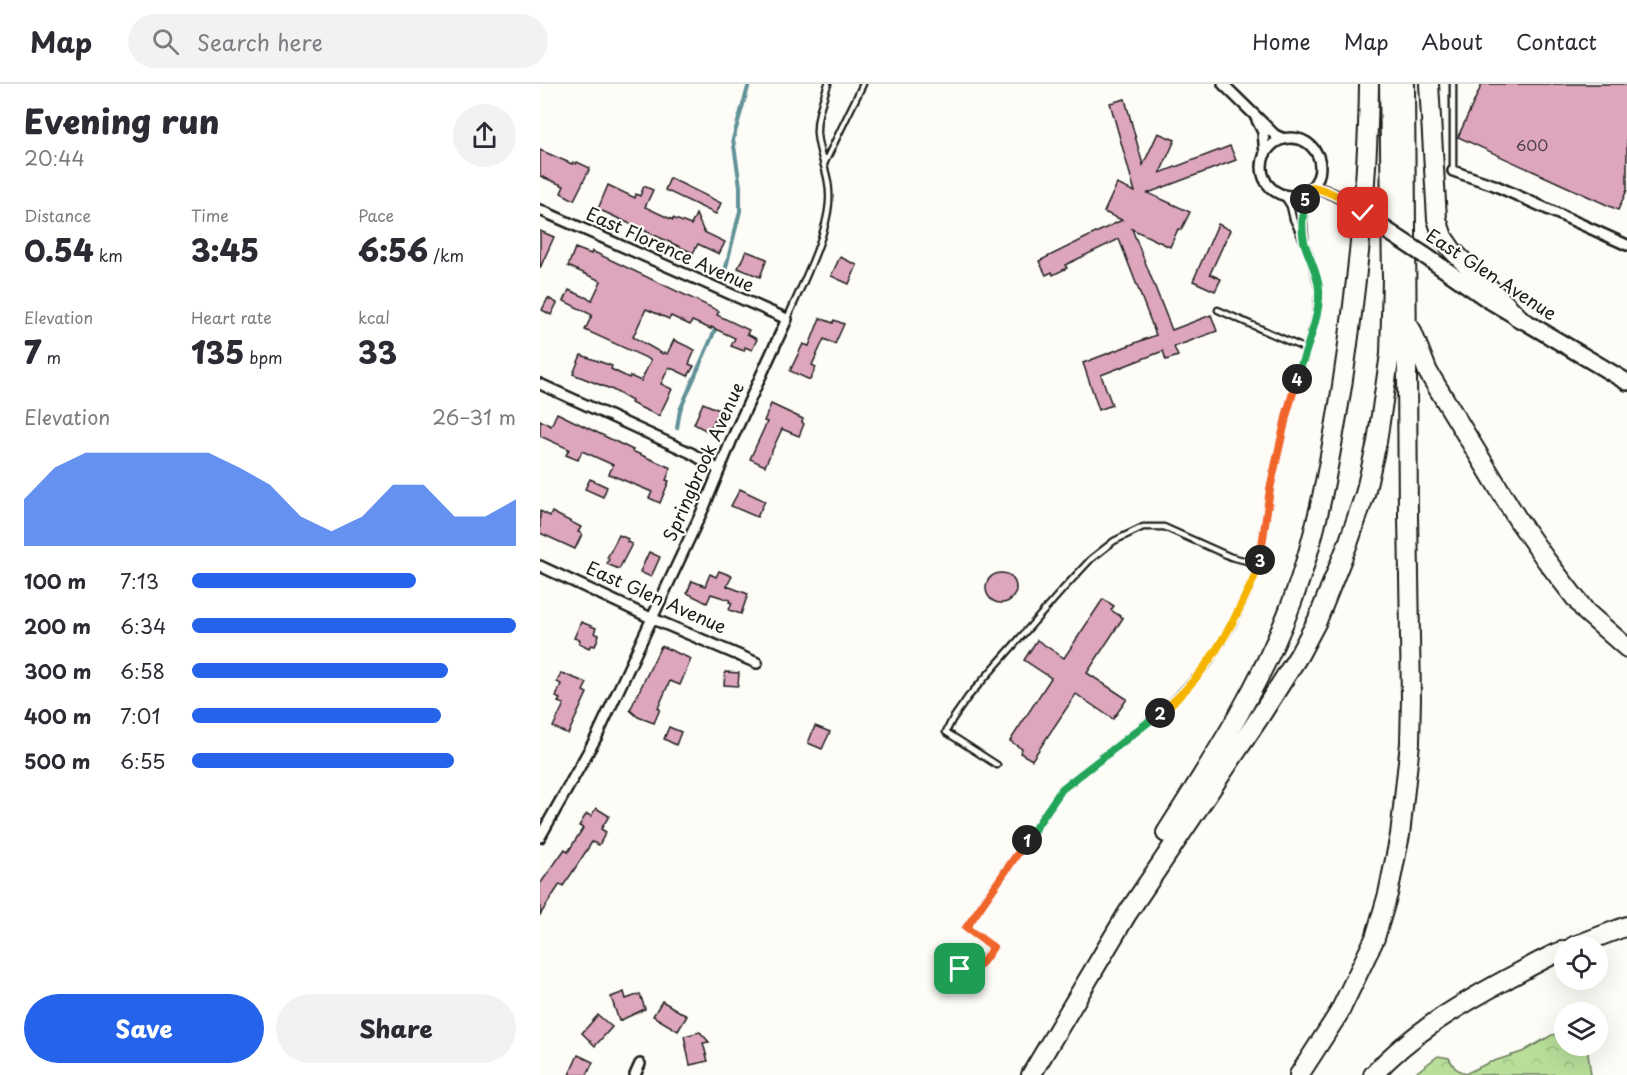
<!DOCTYPE html>
<html lang="en">
<head>
<meta charset="utf-8">
<style>
  body { margin:0; font-family:"Playpen Sans",sans-serif; background:#f2f2f3; color:#2b2b33; height:100vh; display:flex; flex-direction:column; font-size:22px; white-space:nowrap }
  * { box-sizing:border-box; margin:0 }
  p { font-size:20px; color:#7c7c81 }
  .icon { flex:none; width:33px; height:33px; fill:none; stroke:currentColor; stroke-width:2; stroke-linecap:round; stroke-linejoin:round }
  .map { position:relative; flex:1; overflow:hidden }
  .side { display:flex; flex-direction:column; background:#fff; width:540px }
  .side>* { flex:none }
  .controls { position:absolute; left:1014px; top:852px; display:grid; gap:12px }
  .controls a { display:grid; place-items:center; width:54px; height:54px; border-radius:50%; background:#fff; box-shadow:0 6px 24px #0002; font-size:30px }
  .pin { position:absolute; display:grid; place-items:center; width:51px; height:51px; color:#fff; margin:-26px; border-radius:12px; box-shadow:0 3px 9px #0006 }
  .km { position:absolute; width:30px; height:30px; margin:-15px; border-radius:50%; background:#222; color:#fff; font-size:16px; line-height:30px; text-align:center }
  .round { display:grid; place-items:center; flex:none; width:63px; height:63px; border-radius:32px; background:#f2f2f3 }
  .summary { display:flex; align-items:center; justify-content:space-between; height:102px; padding:0 24px }
  h1 { font-size:33px; font-weight:800; line-height:45px }
  .metrics { display:grid; grid-template-columns:repeat(3,1fr); gap:9px; height:102px; padding:6px 24px }
  .metrics div { display:grid; align-content:center }
  .metrics b { font-size:30px; font-weight:800 }
  .metrics small { font-size:16px; font-weight:400 }
  .metrics p { font-size:16px }
  .chart { height:168px; padding:12px 24px }
  .chart p { display:flex; justify-content:space-between }
  .chart svg { width:100%; height:108px; margin-top:6px; fill:#2563eb; opacity:.7 }
  .cta { display:flex; gap:12px; margin-top:auto; padding:12px 24px }
  .cta a { flex:1; height:69px; border-radius:36px; background:#2563eb; color:#fff; font-size:24px; font-weight:800; line-height:69px; text-align:center }
  .cta a+a { background:#f2f2f3; color:#2b2b33 }
  ul { padding:0 24px; list-style:none; font-size:20px }
  li { display:grid; grid-template-columns:96px 72px 1fr; align-items:center; height:45px }
  li i { height:15px; border-radius:8px; background:#2563eb }
  header { display:flex; align-items:center; gap:36px; box-sizing:border-box; height:84px; padding:0 30px; background:#fff; border-bottom:2px solid #e1e1e2 }
  header strong { font-size:28px }
  nav { display:flex; gap:33px; margin-inline-start:auto; font-size:21px }
  .search { width:420px; height:54px; background:#f2f2f3; display:flex; align-items:center; gap:15px; box-sizing:border-box; padding:0 21px; border-radius:33px; color:#7c7c81; font-size:22px }
  main { display:flex; flex:1; min-height:0 }
  .map>svg:first-child { display:block }
  .forest { fill:url(#forest-crowns); stroke:#6a7d5b; stroke-width:1.5 }
  .lines { fill:none; stroke-linecap:round; stroke-linejoin:round }
  .stream { stroke:#619298; stroke-width:4 }
  .building { fill:#dda6bc; stroke:#1c1c1c; stroke-width:1.5 }
  .service-casing { stroke:#1c1c1c; stroke-width:9 }
  .minor-casing { stroke:#1c1c1c; stroke-width:14 }
  .primary-casing { stroke:#1c1c1c; stroke-width:20 }
  .motorway-casing { stroke:#1c1c1c; stroke-width:22 }
  .service { stroke:#fdfcf7; stroke-width:4.5 }
  .minor { stroke:#fdfcf7; stroke-width:9 }
  .primary { stroke:#fdfcf7; stroke-width:15 }
  .motorway { stroke:#fdfcf7; stroke-width:18 }
  .primary-bridge-casing { stroke:#1c1c1c; stroke-width:20; stroke-linecap:butt }
  .primary-bridge { stroke:#fdfcf7; stroke-width:15 }
  .split-1-casing { stroke:#fff; stroke-width:12 }
  .split-2-casing { stroke:#fff; stroke-width:12 }
  .split-3-casing { stroke:#fff; stroke-width:12 }
  .split-4-casing { stroke:#fff; stroke-width:12 }
  .split-5-casing { stroke:#fff; stroke-width:12 }
  .split-6-casing { stroke:#fff; stroke-width:12 }
  .split-1 { stroke:#f0652b; stroke-width:8 }
  .split-2 { stroke:#22a559; stroke-width:8 }
  .split-3 { stroke:#f5b400; stroke-width:8 }
  .split-4 { stroke:#f0652b; stroke-width:8 }
  .split-5 { stroke:#22a559; stroke-width:8 }
  .split-6 { stroke:#f5b400; stroke-width:8 }
  .labels { text-anchor:middle; stroke-width:4.5; stroke-linejoin:round; paint-order:stroke }
  .number-label { font-size:15px; fill:#4c3e44 }
  .street-label { font-size:18px; fill:#1c1c1c; stroke:#fdfcf7 }
</style>
</head>
<body>
<header>
<strong>Map</strong>
<div class="search"><svg class="icon" aria-label="search" viewBox="0 0 24 24"><circle cx="10" cy="10" r="6"/><path d="M15 15l6 6"/></svg>Search here</div>
<nav><a>Home</a><a>Map</a><a>About</a><a>Contact</a></nav>
</header>
<main>
<section class="side">
<div class="summary"><div><h1>Evening run</h1><p>20:44</p></div><a class="round"><svg class="icon" aria-label="share" viewBox="0 0 24 24"><path d="M12 15V3M7 8l5-5 5 5M5 13v7h14v-7"/></svg></a></div>
<div class="metrics">
<div><p>Distance</p><b>0.54<small> km</small></b></div>
<div><p>Time</p><b>3:45</b></div>
<div><p>Pace</p><b>6:56<small> /km</small></b></div>
</div>
<div class="metrics">
<div><p>Elevation</p><b>7<small> m</small></b></div>
<div><p>Heart rate</p><b>135<small> bpm</small></b></div>
<div><p>kcal</p><b>33</b></div>
</div>
<div class="chart"><p><span>Elevation</span>26–31 m</p>
<svg viewBox="0 0 160 44" preserveAspectRatio="none"><path d="M0 44V25L10 12L20 6L30 6L40 6L50 6L60 6L70 12L80 19L90 32L100 38L110 32L120 19L130 19L140 32L150 32L160 25V44z"/></svg>
</div>
<ul>
<li><b>100 m</b>7:13<i style="width:69%"></i></li>
<li><b>200 m</b>6:34<i style="width:100%"></i></li>
<li><b>300 m</b>6:58<i style="width:79%"></i></li>
<li><b>400 m</b>7:01<i style="width:77%"></i></li>
<li><b>500 m</b>6:55<i style="width:81%"></i></li>
</ul>
<div class="cta"><a>Save</a><a>Share</a></div>
</section>
<div class="map">
<svg width="1087" height="991" viewBox="0 0 1087 991">
  <defs>
    <pattern id="forest-crowns" width="20" height="18" patternUnits="userSpaceOnUse" patternTransform="scale(1.5)"><rect width="20" height="18" fill="#b8de9a"/><path d="M2 6a3 3 0 1 1 6 0M12 15a3 3 0 1 1 6 0" fill="none" stroke="#9ebe84"/></pattern>
  </defs>
  <rect width="100%" height="100%" fill="#fdfcf7"/>
  <filter id="ink" filterUnits="userSpaceOnUse"><feTurbulence type="fractalNoise" baseFrequency=".0167" numOctaves="2"/><feDisplacementMap in="SourceGraphic" scale="12" xChannelSelector="R" yChannelSelector="G"/><feConvolveMatrix kernelMatrix="1 2 1 2 8 2 1 2 1" color-interpolation-filters="sRGB"/></filter>
  <g filter="url(#ink)">
    <!-- forest -->
    <path class="forest" d="M1024 949V962H1047L1051 991H873L898 972 909 974 915 984 925 990 948 979 982 968 1012 951Z"/>
    <g class="lines">
      <!-- stream -->
      <g class="stream">
        <path d="M185 187 200 127V102L193 55 209 0"/>
        <path d="M137 344 140 326 175 246"/>
      </g>
    </g>
    <!-- building -->
    <g class="building">
      <path d="M942 0H1087V106L1078 126 918 53Z"/>
      <path d="M585 15 603 81 618 49 635 56 620 89 690 62 696 76 608 109 650 128 641 146 638 145 630 163 592 145 632 246 671 231 677 247 634 263 638 272 626 276 623 267 561 291 572 321 559 326 543 279 616 251 579 155 525 181 527 184 513 191 512 188 506 191 499 177 582 136 564 128 577 100 595 108 570 19Z"/>
      <path d="M0 66 32 80 33 78 36 80 37 78 50 84 34 116 21 109 24 102 0 92Z"/>
      <path d="M130 94 181 119 176 130 125 106Z"/>
      <path d="M68 101 95 114 96 110 100 112 104 102 113 106 105 123 133 136V134L151 141 156 130 164 148 185 158 179 170 158 160 153 169 58 125Z"/>
      <path d="M678 140 690 146 670 190 681 195 675 207 653 197Z"/>
      <path d="M0 147 14 153 0 184Z"/>
      <path d="M35 164 51 170 52 167 179 227 177 231 209 246 207 250 217 255 212 266 205 263 204 267 191 262 195 254 171 243V245L152 237 150 241 131 232 129 235 106 225 93 253 123 270 124 268 127 270 134 256 155 266 149 280 154 282 148 292 129 283 121 300 132 305 119 332 97 322 91 319 92 317 73 306 33 290 41 271 72 282 71 285 89 294 90 292 101 297 111 276 45 246 52 231 24 217 29 206 52 216 61 197 28 182Z"/>
      <path d="M206 167 227 175 220 193 198 184Z"/>
      <path d="M300 173 317 181 309 200 291 192Z"/>
      <path d="M8 214 17 219 11 231 2 226Z"/>
      <path d="M280 234 293 239 294 236 304 240 295 260 284 255 272 281 276 283 270 296 250 287 263 260 269 262Z"/>
      <path d="M163 319 179 326 169 348 154 340Z"/>
      <path d="M231 320 263 335 262 338 264 340 259 352 242 345 225 382 210 375 227 338 224 337Z"/>
      <path d="M17 329 93 366 92 367 131 384 126 396 129 397 120 419 109 414 112 408 69 390 73 381 71 380 42 367 38 376 26 371 29 365 0 352V336L11 342Z"/>
      <path d="M50 395 67 403 63 413 45 405Z"/>
      <path d="M200 405 225 417 217 433 191 422Z"/>
      <path d="M0 427 10 432 12 428 41 443 38 448 42 450 35 465 0 449Z"/>
      <path d="M79 451 88 455 87 458 92 460 79 485 67 480 69 475 67 474Z"/>
      <path d="M109 468 120 473 111 493 100 488Z"/>
      <path d="M179 487 192 492 187 502 208 510 201 530 189 526 192 519 189 518 190 516 171 510 167 519 147 509 152 497 165 502 170 490 176 493Z"/>
      <circle cx="461" cy="504" r="15"/>
      <path d="M563 515 574 522 571 526 583 534 547 589 587 615 573 635 536 610 492 676 480 669 482 665 470 657 511 594 484 576 497 556 524 574Z"/>
      <path d="M41 538 56 544 54 549 59 551 55 562 51 561 49 564 39 559 40 556 34 554Z"/>
      <path d="M121 562 151 575 140 601 130 597 118 624 120 625 114 639 98 633 90 626Z"/>
      <path d="M185 588 199 589 198 602 184 601Z"/>
      <path d="M21 589 47 599 43 607 47 609 28 650 13 643 24 620 18 618 20 615 16 613 21 600 17 598Z"/>
      <path d="M275 642 290 648 282 665 268 659Z"/>
      <path d="M129 643 141 648 136 661 124 655Z"/>
      <path d="M56 724 69 732 61 745 66 748 59 761 52 758 32 789 23 802 20 800 0 831V800L25 765 28 768 43 744 39 742 45 732 47 730 51 732Z"/>
      <path d="M84 908 86 915 100 910 105 925 79 937 71 913Z"/>
      <path d="M122 917 147 932 138 947 113 932Z"/>
      <path d="M58 931 72 943 55 962 42 949Z"/>
      <path d="M160 948 169 958 163 959 168 977 150 981 144 952Z"/>
      <path d="M38 971 53 978 47 991H29Z"/>
    </g>
    <g class="lines">
      <!-- service casing -->
      <g class="service-casing">
        <g id="service">
          <path d="M913 0V87"/>
          <path d="M284 80 323 0"/>
          <path d="M765 155 763 125 767 108"/>
          <path d="M678 226 766 265"/>
          <path d="M247 235C261 203 287 152 289 118 291 92 279 74 277 50 276 33 283 16 288 0"/>
          <path d="M457 681 406 648 412 636 428 613 525 503 551 475 574 457 603 443H624L691 473 719 480"/>
          <path d="M420 885 426 887 435 885 453 863 426 844 522 705 627 623 668 580 692 541 711 501 719 480 730 405 747 329 776 233 779 206 769 169 753 135 750 122 743 111"/>
        </g>
      </g>
      <!-- minor casing -->
      <g class="minor-casing">
        <g id="minor">
          <path d="M683 0 735 51 744 55"/>
          <path d="M717 36 723 48 725 70"/>
          <circle cx="751" cy="83" r="29"/>
          <path d="M913 87 954 101 1087 161"/>
          <path d="M772 103C792 107 807 118 823 129"/>
          <path d="M0 126 247 235 192 355 165 421 57 652 0 753"/>
          <path d="M0 300 151 369 179 386"/>
          <path d="M0 482 111 534 217 579"/>
          <path d="M95 991 100 980"/>
        </g>
      </g>
      <!-- primary casing -->
      <g class="primary-casing">
        <path id="primary" d="M884 171 949 216 1087 298"/>
      </g>
      <!-- motorway casing -->
      <g class="motorway-casing">
        <g id="motorway">
          <path d="M889 0 897 135 903 153 912 166 980 235"/>
          <path d="M871 245 888 288 978 436 1006 476 1046 528 1087 564"/>
          <path d="M626 749C673 675 721 601 752 518 778 449 790 375 802 302 817 202 828 102 829 0"/>
          <path d="M1034 862 1087 842"/>
          <path d="M491 991 587 830 719 634 759 571 777 537 809 457 825 410 837 358 850 270 852 195 849 0"/>
          <path d="M759 991 799 929 835 854 848 810 860 751 870 659 871 614 868 431 865 0"/>
          <path d="M833 991C870 950 919 921 967 895 986 885 1004 874 1024 866"/>
        </g>
      </g>
      <!-- service -->
      <use href="#service" class="service"/>
      <!-- minor -->
      <use href="#minor" class="minor"/>
      <!-- primary -->
      <use href="#primary" class="primary"/>
      <!-- motorway -->
      <use href="#motorway" class="motorway"/>
      <!-- primary-bridge casing -->
      <g class="primary-bridge-casing">
        <path id="primary-bridge" d="M840 142 884 171"/>
      </g>
      <!-- primary-bridge -->
      <use href="#primary-bridge" class="primary-bridge"/>
    </g>
  </g>
  <g class="lines" filter="url(#ink)">
    <!-- split-1 casing -->
    <g class="split-1-casing">
      <path id="split-1" d="M420 885C437 890 445 876 453 863L426 844 487 756"/>
    </g>
    <!-- split-2 casing -->
    <g class="split-2-casing">
      <path id="split-2" d="M487 756 522 705 620 629"/>
    </g>
    <!-- split-3 casing -->
    <g class="split-3-casing">
      <path id="split-3" d="M620 629C658 600 684 558 704 515 710 503 717 490 720 476"/>
    </g>
    <!-- split-4 casing -->
    <g class="split-4-casing">
      <path id="split-4" d="M720 476 730 405 747 329 757 295"/>
    </g>
    <!-- split-5 casing -->
    <g class="split-5-casing">
      <path id="split-5" d="M757 295C764 269 781 232 779 205 778 190 770 176 765 161 761 148 762 129 765 115"/>
    </g>
    <!-- split-6 casing -->
    <g class="split-6-casing">
      <path id="split-6" d="M765 115 767 108 772 103C792 107 807 118 823 129"/>
    </g>
    <!-- split-1 -->
    <use href="#split-1" class="split-1"/>
    <!-- split-2 -->
    <use href="#split-2" class="split-2"/>
    <!-- split-3 -->
    <use href="#split-3" class="split-3"/>
    <!-- split-4 -->
    <use href="#split-4" class="split-4"/>
    <!-- split-5 -->
    <use href="#split-5" class="split-5"/>
    <!-- split-6 -->
    <use href="#split-6" class="split-6"/>
  </g>
  <g class="labels">
    <!-- number labels -->
    <g class="number-label">
      <text x="992" y="67">600</text>
    </g>
    <!-- street labels -->
    <g class="street-label">
      <text transform="translate(130 166) rotate(24)" y="6">East Florence Avenue</text>
      <text transform="translate(951 191) rotate(33)" y="6">East Glen Avenue</text>
      <text transform="translate(164 378) rotate(-66)" y="6">Springbrook Avenue</text>
      <text transform="translate(116 514) rotate(24)" y="6">East Glen Avenue</text>
    </g>
  </g>
</svg>
<div class="controls">
<a><svg class="icon" aria-label="locate" viewBox="0 0 24 24"><circle cx="12" cy="12" r="6"/><path d="M12 2v4M12 18v4M2 12h4M18 12h4"/></svg></a>
<a><svg class="icon" aria-label="layers" viewBox="0 0 24 24"><path d="M12 4l9 5-9 5-9-5zM3 14l9 5 9-5"/></svg></a>
</div>
<div class="pin" style="left:420px;top:885px;background:#1e9e55"><svg class="icon" aria-label="arrive" viewBox="0 0 24 24"><path d="M6 21V4h12l-3 4 3 4H6"/></svg></div>
<div class="pin" style="left:823px;top:129px;background:#d93025"><svg class="icon" aria-label="check" viewBox="0 0 24 24"><path d="M5 12l5 5 9-10"/></svg></div>
<b class="km" style="left:487px;top:756px">1</b>
<b class="km" style="left:620px;top:629px">2</b>
<b class="km" style="left:720px;top:476px">3</b>
<b class="km" style="left:757px;top:295px">4</b>
<b class="km" style="left:765px;top:115px">5</b>
</div>
</main>
</body>
</html>
